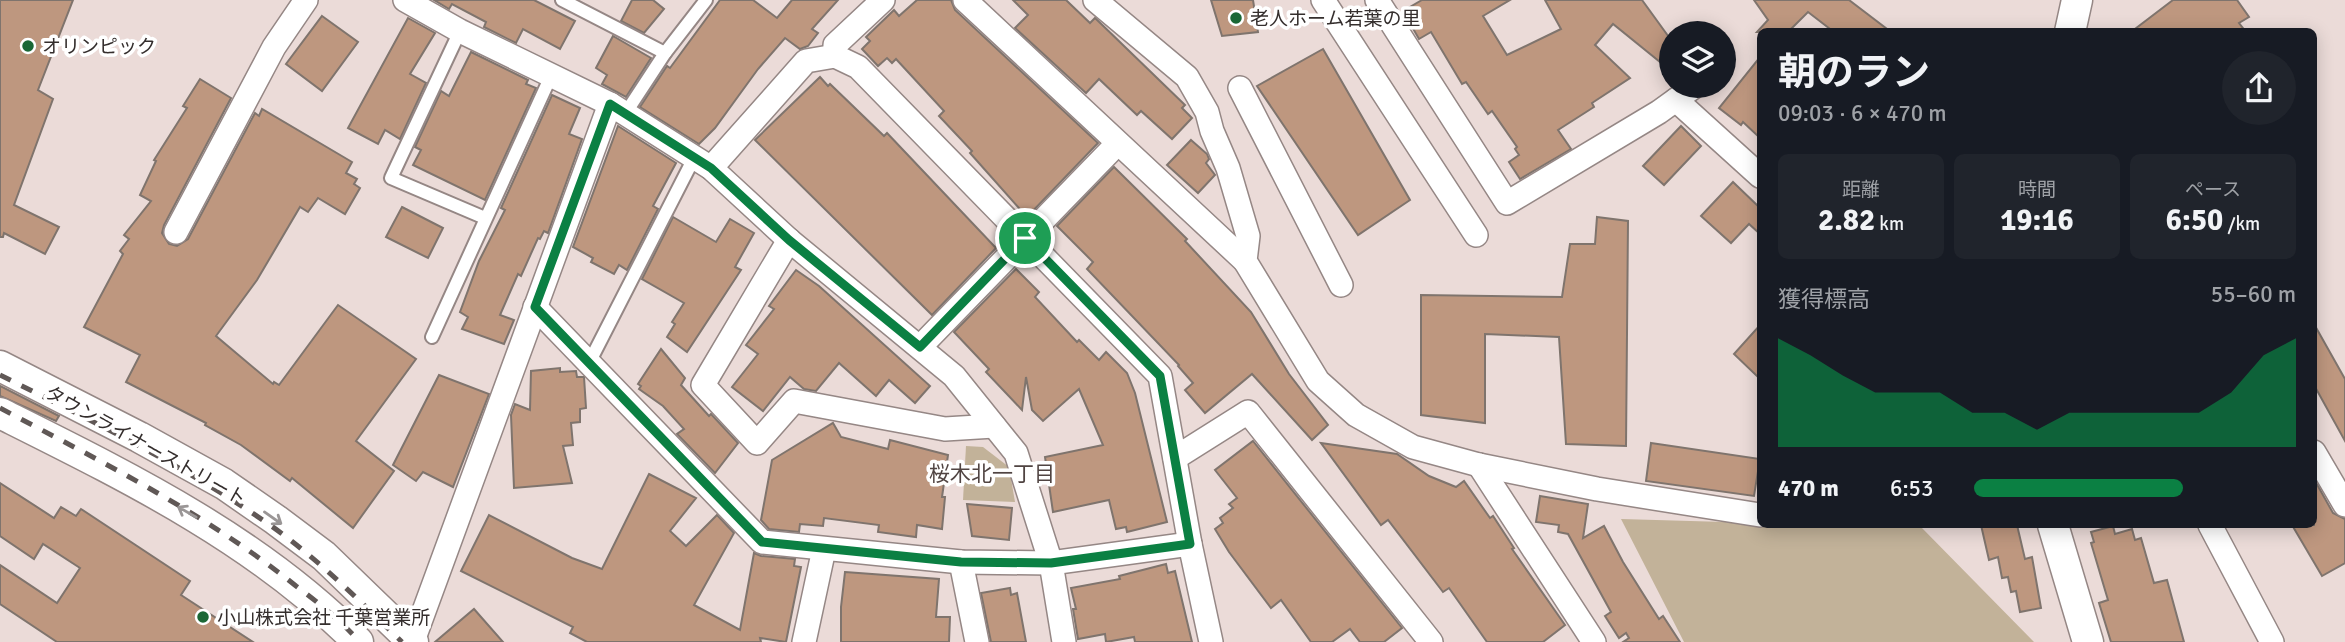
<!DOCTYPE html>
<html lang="ja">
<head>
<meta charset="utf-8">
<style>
  body { margin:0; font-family:Signika,"Noto Sans JP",sans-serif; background:#20242c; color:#f1f3f6; height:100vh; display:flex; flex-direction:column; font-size:26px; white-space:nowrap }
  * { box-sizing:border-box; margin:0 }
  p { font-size:23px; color:#9ea1a6 }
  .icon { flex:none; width:38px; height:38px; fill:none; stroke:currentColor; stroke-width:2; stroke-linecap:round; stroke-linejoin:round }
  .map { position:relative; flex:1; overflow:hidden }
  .panel { position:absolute; left:1757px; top:28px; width:560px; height:500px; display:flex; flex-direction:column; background:#171b24; border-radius:10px; box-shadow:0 4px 18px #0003 }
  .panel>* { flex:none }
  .controls { position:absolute; left:1659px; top:21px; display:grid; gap:14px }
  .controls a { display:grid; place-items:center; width:77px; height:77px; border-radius:50%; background:#171b24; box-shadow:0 4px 18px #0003; font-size:35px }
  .pin { position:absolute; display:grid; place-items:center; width:60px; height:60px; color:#fff; margin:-30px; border:4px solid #fff; border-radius:50%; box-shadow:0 2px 7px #0007 }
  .round { display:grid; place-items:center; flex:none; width:74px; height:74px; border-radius:37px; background:#20242c }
  .headline { display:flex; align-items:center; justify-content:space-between; height:119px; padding:0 21px }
  h1 { font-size:38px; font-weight:700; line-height:52px }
  .metrics { display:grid; grid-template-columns:repeat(3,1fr); gap:10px; height:119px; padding:7px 21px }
  .metrics div { display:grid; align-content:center; border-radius:10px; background:#20242c; text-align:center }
  .metrics b { font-size:30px; font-weight:700 }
  .metrics small { font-size:19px; font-weight:400 }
  .metrics p { font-size:19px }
  .chart { height:196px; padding:14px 21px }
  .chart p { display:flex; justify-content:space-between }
  .chart svg { width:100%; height:126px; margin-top:7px; fill:#0b8043; opacity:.7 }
  ul { padding:0 21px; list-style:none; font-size:23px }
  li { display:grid; grid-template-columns:112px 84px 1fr; align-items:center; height:52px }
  li i { height:18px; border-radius:9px; background:#0b8043 }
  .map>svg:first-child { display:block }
  .green { fill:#c2b299 }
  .building { fill:#be977f; stroke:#7f746d; stroke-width:2 }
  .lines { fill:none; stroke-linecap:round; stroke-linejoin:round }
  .service-casing { stroke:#958785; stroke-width:16 }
  .minor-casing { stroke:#958785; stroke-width:26 }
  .tertiary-casing { stroke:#958785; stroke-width:33 }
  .service { stroke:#fff; stroke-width:12 }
  .minor { stroke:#fff; stroke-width:23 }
  .tertiary { stroke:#fff; stroke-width:30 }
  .rail { stroke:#605856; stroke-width:5; stroke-dasharray:12 12; stroke-linecap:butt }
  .oneway { stroke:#9a9696 }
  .route-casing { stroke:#fff; stroke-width:14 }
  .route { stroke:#0b8043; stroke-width:9 }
  .poi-dot { fill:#1a6735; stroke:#fff; stroke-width:2.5 }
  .labels { text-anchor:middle; stroke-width:7; stroke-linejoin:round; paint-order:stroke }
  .poi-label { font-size:19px; fill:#342e2d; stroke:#fff; text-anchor:start }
  .street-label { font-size:19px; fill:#342e2d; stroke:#fff }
  .neighbourhood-label { font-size:21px; fill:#504442; stroke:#fff }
</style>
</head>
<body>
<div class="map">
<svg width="2345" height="642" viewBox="0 0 2345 642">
  <rect width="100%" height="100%" fill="#ebdbd8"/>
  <!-- green -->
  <g class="green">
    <path d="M966 446 983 447 1009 467 1015 502 963 500Z"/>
    <path d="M1621 519 1760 523V525L1922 528 2034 642H1684Z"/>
  </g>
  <!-- building -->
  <g class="building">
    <path d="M0 0H73L38 90 53 99 14 205 59 227 45 254 4 233 3 237H0Z"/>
    <path d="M434 0H534L575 21 560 49 523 29 516 43 484 27 486 22 452 4 449 9Z"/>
    <path d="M632 0H653L664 9 644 33 621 21Z"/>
    <path d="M720 0H753L777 18 792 0H838L812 29 818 33 808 46 800 49 785 38 758 69 715 128 699 144 640 107 667 66 670 68Z"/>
    <path d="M917 0H951L955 10 1098 143 1027 217 970 153 972 151 939 116 944 111 896 59 892 63 887 58 878 66 862 49 870 41 866 37 894 10 899 16Z"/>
    <path d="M1013 0H1066L1090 23 1095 18 1185 105 1182 108 1192 118 1172 139 1141 111 1137 115 1099 79 1086 93 1015 28 1028 15Z"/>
    <path d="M1211 0H1253L1258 32 1222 36Z"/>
    <path d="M1422 0H1510L1483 16 1507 55 1561 29 1545 0H1642L1671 40V54L1660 62 1613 24 1595 45 1630 78 1592 103 1594 107 1558 130 1571 149 1520 179 1509 162 1519 155 1515 149 1517 147 1492 111 1488 114 1466 82 1462 84 1431 32 1419 39 1403 11Z"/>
    <path d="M1754 0H1849L1891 32H1834L1808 12 1788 32H1757L1768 20Z"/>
    <path d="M2173 0H2237L2249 17 2239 23 2246 32H2131Z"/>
    <path d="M322 16 358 42 322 91 286 64Z"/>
    <path d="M408 18 435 33 410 74 426 83 400 139 385 130 378 144 348 128Z"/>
    <path d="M613 36 651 58 626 97 602 84 607 75 596 68Z"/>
    <path d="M1323 49 1410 200 1358 235 1257 86Z"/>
    <path d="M471 52 528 80 526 84 536 88 485 200 413 165 421 150 415 147 441 91 449 96Z"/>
    <path d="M1760 57V138L1743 122 1741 125 1719 108Z"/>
    <path d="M820 77 828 86 830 84 884 136 887 133 996 248 932 315 755 140Z"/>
    <path d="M200 79 231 98 164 225 162 233 169 244 177 246 188 239 255 113 259 116 262 109 352 162 346 173 357 179 354 184 360 188 345 214 318 198 308 212 300 207 257 280 216 336 273 384 274 382 279 385 338 305 416 359 356 441 394 471 353 528 292 478 290 481 241 445 205 425 206 423 126 382 140 355 84 327 123 254 120 251 129 239 124 235 151 201 140 195 156 161 154 160 187 108 183 106Z"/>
    <path d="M552 95 580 108 569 134 582 139 548 233 544 231 540 239 538 238 521 276 518 274 500 315 514 320 504 344 462 329 468 317 460 312 479 261 505 210 501 208Z"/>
    <path d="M618 126 676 163 653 206 658 209 627 270 619 265 614 274 591 262 593 258 573 247Z"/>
    <path d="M1681 126 1701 146 1664 185 1643 166Z"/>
    <path d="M1191 140 1207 154 1209 159 1206 163 1215 175 1198 193 1167 165Z"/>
    <path d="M1114 167 1187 239 1185 241 1251 312 1289 374 1328 425 1312 440 1252 374 1205 413 1185 390 1193 383 1178 366 1179 365 1087 269 1093 262 1057 226Z"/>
    <path d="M1733 182 1760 208V234L1749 224 1731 243 1701 216Z"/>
    <path d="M402 207 443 228 428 258 386 237Z"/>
    <path d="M673 217 716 242 730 219 754 233 735 267 741 270 687 352 667 337 675 324 672 322 684 303 642 279Z"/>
    <path d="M1597 217 1628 221 1626 446 1566 444 1559 337 1485 334V423L1421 415V295L1562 297 1570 244H1595Z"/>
    <path d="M1016 269 1039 292 1035 297 1077 342 1079 340 1099 360 1106 352 1127 373 1135 393 1167 522 1127 532 1126 527 1116 529 1109 500 1053 512 1045 457 1103 445 1079 389 1043 421 1032 410 1026 377 1022 410 986 372 989 369 954 332Z"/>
    <path d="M796 270 819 286 930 386 915 403 889 380 876 396 839 363 816 391 804 389 790 377 763 411 732 387 758 354 746 345 774 309 769 306Z"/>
    <path d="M2314 324 2345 379V441L2314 385Z"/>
    <path d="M1760 325V379L1734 354Z"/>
    <path d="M661 349 685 378 681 385 709 416 711 414 738 443 715 473 677 434 684 429 663 406 639 389 641 386 638 384Z"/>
    <path d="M560 368V372L576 371 577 377H584L586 408 580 409V422L571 423 573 445 563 446 572 483 514 488 511 415 515 404 530 410 531 371Z"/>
    <path d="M439 375 489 394 453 487 423 472 416 481 393 465Z"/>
    <path d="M0 386 59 416 56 421 0 396Z"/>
    <path d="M833 423 841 437 888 449 890 440 948 455 942 497H945L942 529 917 525 916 537 878 532 879 525 824 518 823 526 800 524 799 532 769 529 761 520 772 460Z"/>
    <path d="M1253 441 1402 628 1384 642H1360L1350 629 1332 642H1311L1281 600 1271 608 1229 552 1215 529 1223 523 1220 518 1233 508 1229 504 1237 498 1215 470Z"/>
    <path d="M1321 443 1397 454 1429 476 1456 487 1464 481 1490 518 1493 516 1514 548 1512 549 1565 625 1543 642H1487L1449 588 1443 592 1388 520 1381 525Z"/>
    <path d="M1651 443 1760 459 1754 496 1646 481Z"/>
    <path d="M649 474 696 498 670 531 686 546 717 515 734 533 694 605 740 630 754 553 761 556 795 559 794 566 801 567 786 642 760 638 761 642H587L570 633 573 627 461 571 489 515 572 558 602 569Z"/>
    <path d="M2314 479 2333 513 2345 519V563L2322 576 2292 525H2314Z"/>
    <path d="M0 483 54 518 61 507 76 516 81 509 190 581 181 595 253 642H57L0 604V565L57 603 80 568 43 544 34 559 0 536Z"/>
    <path d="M1540 496 1588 504 1583 538 1604 526 1623 562 1659 619 1663 616 1680 642H1623L1629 638 1626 633 1619 638 1605 616 1611 612 1568 534 1558 532 1559 525 1536 522Z"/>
    <path d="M967 504 1012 508 1009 540 972 536Z"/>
    <path d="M1981 525H2017L2025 559 2032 557 2041 608 2020 612 2016 591 2011 592 2008 577 2002 578 1998 557 1989 560Z"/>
    <path d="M2113 526 2115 534 2132 529 2135 540 2141 538 2154 583 2167 580 2184 642H2111L2099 603 2108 600 2091 543 2094 542 2091 532Z"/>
    <path d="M1166 564 1168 573 1175 571 1192 642H1135L1134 637 1106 642 1105 634 1078 639 1073 609H1076L1071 588 1120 579 1119 576Z"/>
    <path d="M845 572 939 579 936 617H950L949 642H841V607Z"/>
    <path d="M1010 588 1011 595 1017 593 1026 642H991L981 593Z"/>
    <path d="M474 609 503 642H435Z"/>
  </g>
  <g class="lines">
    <!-- service casing -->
    <g class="service-casing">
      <g id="service">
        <path d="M562 0 665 53"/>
        <path d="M460 31 391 178 485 218"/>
        <path d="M625 114 665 53 706 0"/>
        <path d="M432 337 551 76"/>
        <path d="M589 363 694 158"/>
      </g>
    </g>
    <!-- minor casing -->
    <g class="minor-casing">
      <g id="minor">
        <path d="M405 0 460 31 610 104 711 168 789 240 954 376 1016 453 1051 563 1064 642"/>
        <path d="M965 0 1245 261"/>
        <path d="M1095 0 1187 77 1207 112 1212 131 1228 168 1248 236 1245 261 1318 381 1356 415 1413 447 1479 465 1597 489 1760 515"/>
        <path d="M1323 0 1476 235"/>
        <path d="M1377 0 1507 203 1659 112 1695 86"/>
        <path d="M835 56V45L883 0"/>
        <path d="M1240 88 1341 285"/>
        <path d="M1676 100 1760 176"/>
        <path d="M711 168 806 61 835 56 858 67 1160 376 1190 544 1211 642"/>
        <path d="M176 232 274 47 306 0"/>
        <path d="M789 240 703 385 757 443 794 401 945 429 994 426"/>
        <path d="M535 307 762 542 961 562 1051 563 1190 544"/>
        <path d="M920 347 1117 144"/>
        <path d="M2314 452 2345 505"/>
        <path d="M1175 458 1248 412 1431 642"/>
        <path d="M1479 465 1594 642"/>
        <path d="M2210 525 2272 642"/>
        <path d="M961 562 977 642"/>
        <path d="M413 641 610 104"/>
        <path d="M804 642 824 549"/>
      </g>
    </g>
    <!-- tertiary casing -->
    <g class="tertiary-casing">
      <g id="tertiary">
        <path d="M2070 32 2077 0"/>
        <path d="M0 366 139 437 224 484 276 520 324 556 413 642"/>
        <path d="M0 413C126 476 258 540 358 642"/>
        <path d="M2053 525 2088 642"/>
      </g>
    </g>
    <!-- service -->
    <use href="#service" class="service"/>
    <!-- minor -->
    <use href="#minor" class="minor"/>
    <!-- tertiary -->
    <use href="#tertiary" class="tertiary"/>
    <!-- rail -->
    <g class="rail">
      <path d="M0 375C92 421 185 466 270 525 318 559 360 601 402 642"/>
      <path d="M0 408C102 462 205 513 296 586 319 603 341 621 360 642"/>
    </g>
  </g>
  <!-- one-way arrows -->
  <defs><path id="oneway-shaft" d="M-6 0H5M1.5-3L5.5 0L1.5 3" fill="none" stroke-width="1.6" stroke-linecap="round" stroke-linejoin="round" transform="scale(1.75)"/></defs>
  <g class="oneway">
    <use href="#oneway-shaft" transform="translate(187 512) rotate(-150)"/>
    <use href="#oneway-shaft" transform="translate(273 518) rotate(35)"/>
  </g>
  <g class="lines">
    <!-- route casing -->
    <g class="route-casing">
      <path id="route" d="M610 104 711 168 789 240 920 347 1025 238 1160 376 1190 544 1051 563 961 562 762 542 535 307Z"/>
    </g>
    <!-- route -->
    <use href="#route" class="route"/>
  </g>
  <!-- markers -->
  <g class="poi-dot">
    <circle cx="1236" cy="18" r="7"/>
    <circle cx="28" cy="46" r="7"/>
    <circle cx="203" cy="617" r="7"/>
  </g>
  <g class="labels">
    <!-- poi labels -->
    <g class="poi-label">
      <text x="1250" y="25">老人ホーム若葉の里</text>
      <text x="42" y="53">オリンピック</text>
      <text x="217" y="624">小山株式会社 千葉営業所</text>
    </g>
    <!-- street labels -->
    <g class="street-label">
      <text transform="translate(146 445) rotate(29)" y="7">タウンライナーストリート</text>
    </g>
    <!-- neighbourhood labels -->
    <g class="neighbourhood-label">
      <text x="992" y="481">桜木北一丁目</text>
    </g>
  </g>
</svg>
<div class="controls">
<a><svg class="icon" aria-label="layers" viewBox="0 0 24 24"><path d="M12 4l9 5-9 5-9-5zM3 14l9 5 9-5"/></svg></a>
</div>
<div class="pin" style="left:1025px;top:238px;background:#1e9e55"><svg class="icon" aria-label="arrive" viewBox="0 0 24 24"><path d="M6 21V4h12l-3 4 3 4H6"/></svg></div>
<section class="panel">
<div class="headline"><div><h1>朝のラン</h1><p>09:03 · 6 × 470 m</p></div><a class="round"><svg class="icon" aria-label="share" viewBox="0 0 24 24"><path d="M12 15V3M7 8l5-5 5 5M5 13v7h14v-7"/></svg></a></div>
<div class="metrics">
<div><p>距離</p><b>2.82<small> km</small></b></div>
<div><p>時間</p><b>19:16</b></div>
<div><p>ペース</p><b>6:50<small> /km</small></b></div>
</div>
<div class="chart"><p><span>獲得標高</span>55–60 m</p>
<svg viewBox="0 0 160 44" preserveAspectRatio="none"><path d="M0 44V6L10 12L20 19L30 25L40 25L50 25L60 32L70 32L80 38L90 32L100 32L110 32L120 32L130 32L140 25L150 12L160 6V44z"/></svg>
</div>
<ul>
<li><b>470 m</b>6:53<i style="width:65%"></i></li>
</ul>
</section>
</div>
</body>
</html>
